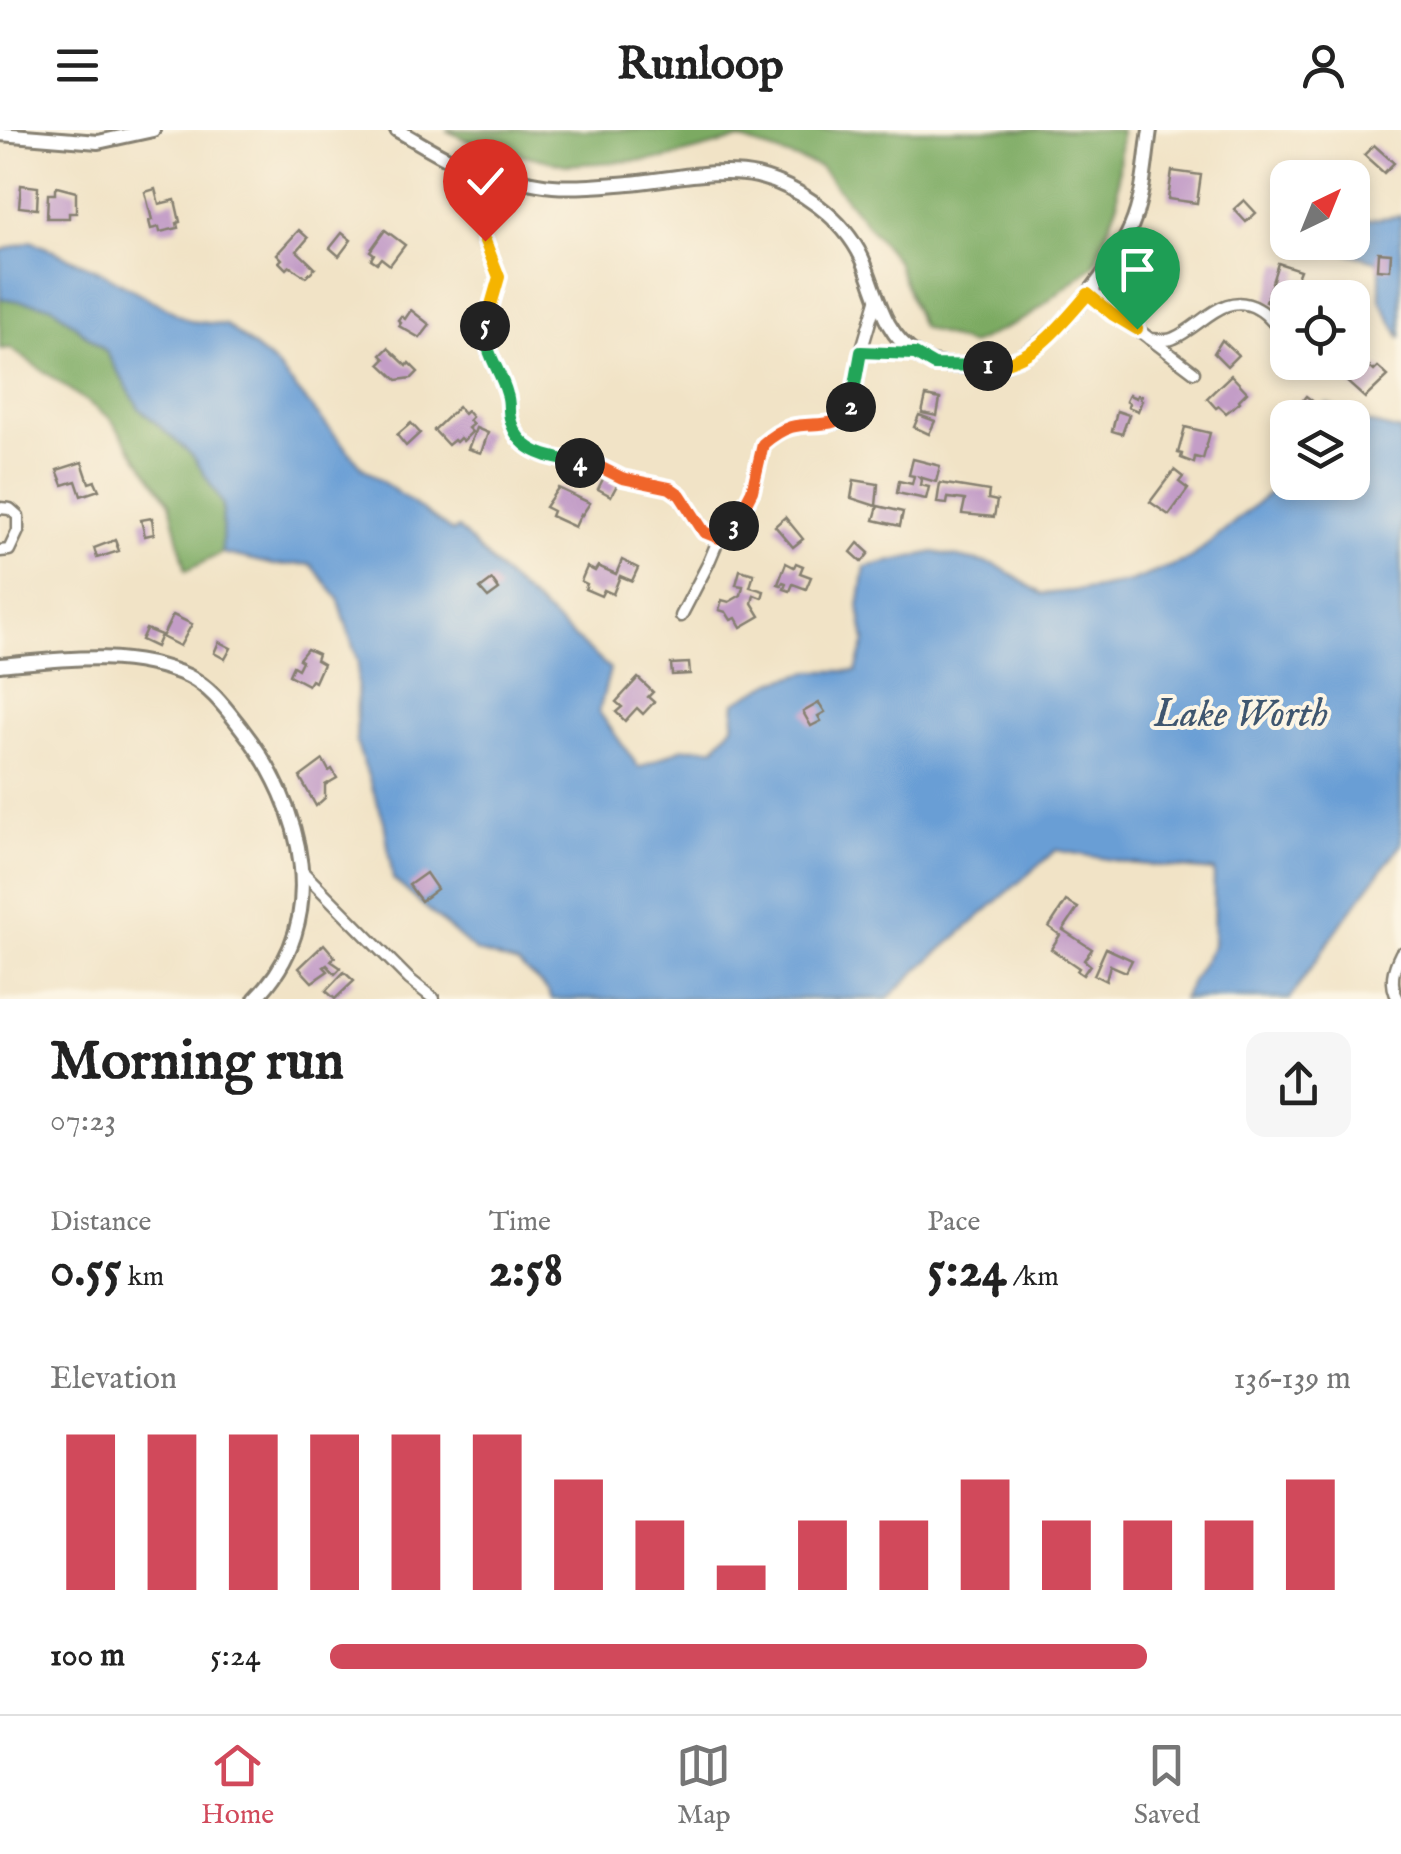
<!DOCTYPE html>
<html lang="en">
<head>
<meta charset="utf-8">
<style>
  body { margin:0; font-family:"IM FELL English",serif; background:#f6f6f6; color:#222; height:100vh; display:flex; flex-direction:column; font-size:38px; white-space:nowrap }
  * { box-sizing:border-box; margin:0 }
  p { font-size:32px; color:#767676 }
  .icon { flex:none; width:55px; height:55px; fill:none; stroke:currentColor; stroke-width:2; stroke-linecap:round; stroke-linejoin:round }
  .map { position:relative; height:869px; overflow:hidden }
  .drawer { display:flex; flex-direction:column; background:#fff; flex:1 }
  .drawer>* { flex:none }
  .needle { width:65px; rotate:43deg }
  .fabs { position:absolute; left:1270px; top:30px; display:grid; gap:20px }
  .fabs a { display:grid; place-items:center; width:100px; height:100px; border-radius:20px; background:#fff; box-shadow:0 5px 15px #0003; font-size:50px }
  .pin { position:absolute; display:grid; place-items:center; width:85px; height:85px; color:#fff; margin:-102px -42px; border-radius:50% 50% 50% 0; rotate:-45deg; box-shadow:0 0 10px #0007 }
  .pin .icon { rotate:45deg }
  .km { position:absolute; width:50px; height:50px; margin:-25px; border-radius:50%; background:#222; color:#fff; font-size:28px; line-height:50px; text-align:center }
  .round { display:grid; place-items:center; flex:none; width:105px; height:105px; border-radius:20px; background:#f6f6f6 }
  .summary { display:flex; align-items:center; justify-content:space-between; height:170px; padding:0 50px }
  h1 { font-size:55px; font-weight:700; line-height:75px }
  .metrics { display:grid; grid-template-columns:repeat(3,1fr); gap:15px; height:170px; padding:10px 50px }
  .metrics div { display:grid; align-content:center }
  .metrics b { font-size:50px; font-weight:700 }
  .metrics small { font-size:28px; font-weight:400 }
  .metrics p { font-size:28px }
  .chart { height:280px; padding:20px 50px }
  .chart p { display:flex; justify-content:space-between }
  .chart svg { width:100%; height:180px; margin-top:10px; stroke:#d1495b; stroke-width:6 }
  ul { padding:0 50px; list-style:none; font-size:32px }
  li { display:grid; grid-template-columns:160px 120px 1fr; align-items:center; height:75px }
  li i { height:25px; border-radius:12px; background:#d1495b }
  header { display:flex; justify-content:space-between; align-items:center; height:130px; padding:0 50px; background:#fff; font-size:45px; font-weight:700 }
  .tabs { display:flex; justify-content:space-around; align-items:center; height:140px; border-top:2px solid #e0e0e0; background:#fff; font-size:28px; color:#767676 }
  .tabs a { display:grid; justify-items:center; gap:5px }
  .tabs .selected { color:#d1495b }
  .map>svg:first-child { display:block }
  .forest { fill:#7baa62; stroke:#4c633f; stroke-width:2.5 }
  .water { fill:#699ed5; stroke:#425d78; stroke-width:2.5 }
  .building { fill:#c39dc7 }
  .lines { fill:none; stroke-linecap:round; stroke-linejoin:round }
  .minor-casing { stroke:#868071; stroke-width:15 }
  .tertiary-casing { stroke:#868071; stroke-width:18 }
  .minor { stroke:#fff; stroke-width:10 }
  .tertiary { stroke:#fff; stroke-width:12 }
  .split-1-casing { stroke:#fff; stroke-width:20 }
  .split-2-casing { stroke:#fff; stroke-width:20 }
  .split-3-casing { stroke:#fff; stroke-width:20 }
  .split-4-casing { stroke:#fff; stroke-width:20 }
  .split-5-casing { stroke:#fff; stroke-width:20 }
  .split-6-casing { stroke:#fff; stroke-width:20 }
  .split-1 { stroke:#f5b400; stroke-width:12 }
  .split-2 { stroke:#22a559; stroke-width:12 }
  .split-3 { stroke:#f0652b; stroke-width:12 }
  .split-4 { stroke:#f0652b; stroke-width:12 }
  .split-5 { stroke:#22a559; stroke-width:12 }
  .split-6 { stroke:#f5b400; stroke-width:12 }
  .labels { text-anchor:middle; stroke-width:8; stroke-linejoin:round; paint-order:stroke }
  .water-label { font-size:40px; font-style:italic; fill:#3f566f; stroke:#fcf5e5 }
</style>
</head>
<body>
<header><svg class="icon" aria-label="menu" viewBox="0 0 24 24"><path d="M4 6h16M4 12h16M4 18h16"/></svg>Runloop<svg class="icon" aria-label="person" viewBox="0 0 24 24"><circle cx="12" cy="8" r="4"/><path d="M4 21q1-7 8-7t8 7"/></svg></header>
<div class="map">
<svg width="1401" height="869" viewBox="0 0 1401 869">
  <rect width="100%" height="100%" fill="#fcf5e5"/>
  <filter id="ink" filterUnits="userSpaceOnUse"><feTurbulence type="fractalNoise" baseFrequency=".01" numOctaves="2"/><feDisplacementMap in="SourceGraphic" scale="20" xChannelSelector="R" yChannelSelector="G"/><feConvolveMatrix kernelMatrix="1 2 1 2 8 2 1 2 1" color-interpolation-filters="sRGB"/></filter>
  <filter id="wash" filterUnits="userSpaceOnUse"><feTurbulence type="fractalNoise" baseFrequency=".0048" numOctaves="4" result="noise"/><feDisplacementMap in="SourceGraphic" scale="40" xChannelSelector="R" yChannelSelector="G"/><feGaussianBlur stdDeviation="2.25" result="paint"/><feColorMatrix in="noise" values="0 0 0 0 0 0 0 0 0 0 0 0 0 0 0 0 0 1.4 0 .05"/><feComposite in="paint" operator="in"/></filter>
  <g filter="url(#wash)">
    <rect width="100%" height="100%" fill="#f1e3c6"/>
    <!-- forest -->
    <g class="forest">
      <path d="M446 0H1121L1117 75 1094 135 1028 187 970 215 921 197 896 130 820 37 739 9 664 29 566 35 473 13Z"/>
      <path d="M0 168 52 176 106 222 139 278 193 326 223 374 222 423 186 441 170 373 110 288 10 218 0 219Z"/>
    </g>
    <!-- water -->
    <g class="water">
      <path d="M1401 86V209L1380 170V132L1342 122 1348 113 1352 112 1353 106 1364 90Z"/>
      <path d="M31 111 97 140 190 191 226 195 275 234 363 338 453 402 458 398 505 446 610 539 599 582 639 638 683 618H714L733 595 735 572 773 552 812 541H856L865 511 859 477 865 437 934 422 996 435 1042 464 1093 459 1130 452 1190 429 1285 350 1330 363 1340 353 1352 352V288L1336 287 1326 273 1364 292 1401 301V714L1343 791 1290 869H1182L1213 815 1214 741 1129 733 1056 720 919 839 887 869H552L547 859 518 834 475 821 393 749 384 691 356 612 358 533 338 468 311 434 274 435 222 423 223 374 193 326 139 278 106 221 52 176 0 168V121Z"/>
    </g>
    <g id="blocks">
      <!-- building -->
      <g class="building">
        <path d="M1374 15 1394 33 1384 43 1364 25Z"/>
        <path d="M1172 41 1201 45 1197 73 1168 69Z"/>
        <path d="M21 55 38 57 37 79 19 77Z"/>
        <path d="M57 57 76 62V83H69V88H47L48 64H55V59Z"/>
        <path d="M155 59 159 74 175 70 180 92 177 93 178 98 160 102 159 97 151 99 149 91 152 90 145 62Z"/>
        <path d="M1244 70 1256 83 1246 92 1234 79Z"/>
        <path d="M299 100 308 108 297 121 315 138 306 147 289 136 286 139 279 132 282 129 277 124Z"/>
        <path d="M385 100 405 115 390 135 381 128 377 133 371 129 374 124 370 121Z"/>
        <path d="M342 103 351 110 339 126 330 118Z"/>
        <path d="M1378 122 1391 123 1390 140 1377 139Z"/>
        <path d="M1278 133 1300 140 1297 148 1306 151 1301 168H1288V179L1266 172Z"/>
        <path d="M411 180 430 195 420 208 399 196 401 193 398 190 401 186 405 189Z"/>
        <path d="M1222 210 1238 225 1227 236 1214 223Z"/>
        <path d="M388 218 407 236 409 233 418 242 412 248 397 250 380 234 385 229 381 225Z"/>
        <path d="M1363 231 1374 241 1378 237 1388 246 1365 268 1346 251Z"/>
        <path d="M1231 245 1247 262 1239 270 1240 272 1226 283 1219 276 1216 278 1207 268Z"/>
        <path d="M1129 265 1136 268 1137 265 1141 266 1140 269 1142 270 1138 281 1128 277 1129 273 1126 271Z"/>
        <path d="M926 266 940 269 937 286 922 283Z"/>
        <path d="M1306 266 1320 277 1313 286 1299 275Z"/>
        <path d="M458 277 464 284 467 281 472 287 469 290 473 294 468 298 472 302 463 311 460 308 456 312 454 310 448 315 434 300Z"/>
        <path d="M1117 281 1129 285 1122 304 1112 301Z"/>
        <path d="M919 285 935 291 929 304 914 297Z"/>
        <path d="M411 293 420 303 406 316 397 305Z"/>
        <path d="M1185 297 1210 303 1203 329 1195 327 1194 333 1181 328 1182 324 1178 323Z"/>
        <path d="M476 298 488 303 481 323 468 319Z"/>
        <path d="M913 329 940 336 936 352 919 347 921 350 920 355 929 357 926 369 897 363 899 351 912 354 914 346 909 345Z"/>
        <path d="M82 332 89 353 95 351 99 360 81 366 76 351 63 355 57 340Z"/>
        <path d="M1174 340 1183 347 1179 352 1188 359 1169 385 1150 372Z"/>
        <path d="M604 347 617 355 611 366 598 359Z"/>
        <path d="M854 350 878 354 876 376 851 368Z"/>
        <path d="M940 353 989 361 988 369 997 371 994 387 962 384 965 370 948 368 947 374 937 373Z"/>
        <path d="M558 358 590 373 582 385 581 384 575 397 551 386 553 381 545 377Z"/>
        <path d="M878 376 903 382 900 396 874 390Z"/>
        <path d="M785 387 803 409 793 417 775 396Z"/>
        <path d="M152 388 154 404 145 406 141 390Z"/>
        <path d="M115 410 119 421 97 428 94 418Z"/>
        <path d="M858 413 869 423 862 432 851 422Z"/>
        <path d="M622 430 638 438 632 451 620 446 613 464 604 460 601 466 585 459 587 454 581 451 587 437 595 441 598 436 616 444Z"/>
        <path d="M786 433 794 437 796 433 803 436 800 443 811 447 806 459 793 454 790 461 784 459 786 453 783 452 781 455 778 454Z"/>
        <path d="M740 440 754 444 750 457 764 461 762 468 754 465 752 473 760 486 741 497 736 488 731 490 726 482 719 480 722 470 729 472 741 465 743 456 736 455Z"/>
        <path d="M492 450 499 460 488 468 480 459Z"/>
        <path d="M173 485 192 494 180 516 162 507Z"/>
        <path d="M146 499 161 505 156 517 141 510Z"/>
        <path d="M219 512 231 518 225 529 214 523Z"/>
        <path d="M307 519 318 524 316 530 323 534 315 552 311 550 308 555 289 545 293 536 298 539 302 531 299 529Z"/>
        <path d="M689 533 690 544 672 545 671 534Z"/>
        <path d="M638 548 653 562 648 567 654 572 643 584 637 578 625 591 616 582 622 577 616 572Z"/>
        <path d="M819 573 825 582 818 586 821 591 811 596 803 582Z"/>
        <path d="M323 630 329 641 332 639 337 648 325 655V668L316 676 300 647Z"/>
        <path d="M426 743 437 759 421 771 409 755Z"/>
        <path d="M1066 771 1078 778 1063 800 1092 819 1084 830 1090 835 1083 845 1077 841 1079 838 1051 819 1060 805 1049 797Z"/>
        <path d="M324 814 335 827 331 831 341 838 335 844 327 835 324 837 328 841 312 852 299 838Z"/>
        <path d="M1106 818 1132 830 1126 842 1110 835 1106 851 1094 845Z"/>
        <path d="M344 842 354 851 335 869 326 861Z"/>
      </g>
    </g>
  </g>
  <g filter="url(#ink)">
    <use href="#blocks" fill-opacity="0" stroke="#868071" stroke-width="2.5"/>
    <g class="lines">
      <!-- minor casing -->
      <g class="minor-casing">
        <g id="minor">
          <path d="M472 40 485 111 499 147 485 199 487 220 508 266 510 291 523 312 539 324 598 336 622 347 670 358 680 365 704 402 719 408C750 390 755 347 763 314L777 303 791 297 835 293 846 285 853 273 861 222 876 171"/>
          <path d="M1088 164 1112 185 1137 199 1194 242"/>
          <path d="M1150 209C1158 209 1167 212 1174 208 1202 196 1225 159 1258 179 1270 185 1275 198 1288 205"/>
          <path d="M861 222 915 224"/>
          <path d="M0 378 10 379 18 386V401L9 420 0 421"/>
          <path d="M681 486 708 434 719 408"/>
          <path d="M301 740 409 849 434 869"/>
          <path d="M1398 869C1389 853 1393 839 1401 823"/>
        </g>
      </g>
      <!-- tertiary casing -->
      <g class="tertiary-casing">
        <g id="tertiary">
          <path d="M397 0C421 13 445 30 471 39 480 43 491 44 500 46 517 49 535 55 553 56 577 58 604 55 629 53 667 50 719 37 757 46 800 57 843 88 862 128 878 163 881 201 917 225 931 235 943 235 960 236 972 237 986 238 998 236 1047 225 1112 141 1131 97 1144 67 1145 32 1150 0"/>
          <path d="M0 4 98 12 153 0"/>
          <path d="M0 535C62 529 129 519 188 546 211 557 227 580 242 599 303 677 333 791 255 869"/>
        </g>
      </g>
      <!-- minor -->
      <use href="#minor" class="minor"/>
      <!-- tertiary -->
      <use href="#tertiary" class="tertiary"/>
    </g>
  </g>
  <g class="lines" filter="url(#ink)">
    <!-- split-1 casing -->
    <g class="split-1-casing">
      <path id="split-1" d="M988 236C1032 234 1061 195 1088 164L1112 184 1137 199"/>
    </g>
    <!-- split-2 casing -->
    <g class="split-2-casing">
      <path id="split-2" d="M851 277 861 222 915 224 934 235 988 236"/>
    </g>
    <!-- split-3 casing -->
    <g class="split-3-casing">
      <path id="split-3" d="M734 396 752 361 763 314C771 307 781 300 791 297 813 291 838 301 851 277"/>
    </g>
    <!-- split-4 casing -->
    <g class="split-4-casing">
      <path id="split-4" d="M580 333 598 336 622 348 670 358 680 365 704 402 719 408 729 402 734 396"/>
    </g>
    <!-- split-5 casing -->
    <g class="split-5-casing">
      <path id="split-5" d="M485 196C485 226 500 238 507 264 510 272 508 281 510 288 518 324 550 327 580 333"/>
    </g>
    <!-- split-6 casing -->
    <g class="split-6-casing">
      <path id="split-6" d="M485 111 499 147 485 196"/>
    </g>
    <!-- split-1 -->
    <use href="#split-1" class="split-1"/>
    <!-- split-2 -->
    <use href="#split-2" class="split-2"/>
    <!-- split-3 -->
    <use href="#split-3" class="split-3"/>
    <!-- split-4 -->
    <use href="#split-4" class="split-4"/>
    <!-- split-5 -->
    <use href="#split-5" class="split-5"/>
    <!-- split-6 -->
    <use href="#split-6" class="split-6"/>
  </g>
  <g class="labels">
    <!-- water labels -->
    <g class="water-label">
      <text x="1241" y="596">Lake Worth</text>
    </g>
  </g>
</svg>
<div class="fabs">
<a><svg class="needle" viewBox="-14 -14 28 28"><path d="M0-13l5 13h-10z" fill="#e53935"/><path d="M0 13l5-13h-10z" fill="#767676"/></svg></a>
<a><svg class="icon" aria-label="locate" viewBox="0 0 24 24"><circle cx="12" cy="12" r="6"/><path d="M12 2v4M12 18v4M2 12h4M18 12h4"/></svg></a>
<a><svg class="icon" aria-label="layers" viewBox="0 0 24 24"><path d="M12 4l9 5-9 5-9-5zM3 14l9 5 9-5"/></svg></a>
</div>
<div class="pin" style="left:1137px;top:199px;background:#1e9e55"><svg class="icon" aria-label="arrive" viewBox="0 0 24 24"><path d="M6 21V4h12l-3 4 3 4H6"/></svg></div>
<div class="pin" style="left:485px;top:111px;background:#d93025"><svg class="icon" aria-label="check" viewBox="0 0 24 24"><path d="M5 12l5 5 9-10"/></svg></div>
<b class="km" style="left:988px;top:236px">1</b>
<b class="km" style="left:851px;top:277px">2</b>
<b class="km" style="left:734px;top:396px">3</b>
<b class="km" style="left:580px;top:333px">4</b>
<b class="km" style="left:485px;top:196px">5</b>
</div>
<section class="drawer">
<div class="summary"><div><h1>Morning run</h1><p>07:23</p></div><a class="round"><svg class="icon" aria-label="share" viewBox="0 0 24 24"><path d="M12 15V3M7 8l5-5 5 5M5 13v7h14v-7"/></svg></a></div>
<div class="metrics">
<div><p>Distance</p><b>0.55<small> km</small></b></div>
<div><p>Time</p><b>2:58</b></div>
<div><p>Pace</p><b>5:24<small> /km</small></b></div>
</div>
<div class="chart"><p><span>Elevation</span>136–139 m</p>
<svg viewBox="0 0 160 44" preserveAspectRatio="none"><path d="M5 44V6M15 44V6M25 44V6M35 44V6M45 44V6M55 44V6M65 44V17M75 44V27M85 44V38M95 44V27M105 44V27M115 44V17M125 44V27M135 44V27M145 44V27M155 44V17"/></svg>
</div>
<ul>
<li><b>100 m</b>5:24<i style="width:80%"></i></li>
</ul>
</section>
<nav class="tabs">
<a class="selected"><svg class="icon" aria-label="home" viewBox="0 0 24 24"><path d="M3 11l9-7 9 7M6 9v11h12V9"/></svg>Home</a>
<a><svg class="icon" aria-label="map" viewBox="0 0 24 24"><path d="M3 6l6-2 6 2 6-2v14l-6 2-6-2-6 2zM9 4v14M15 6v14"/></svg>Map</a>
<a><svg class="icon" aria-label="saved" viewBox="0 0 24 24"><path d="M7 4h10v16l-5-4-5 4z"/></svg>Saved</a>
</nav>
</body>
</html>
